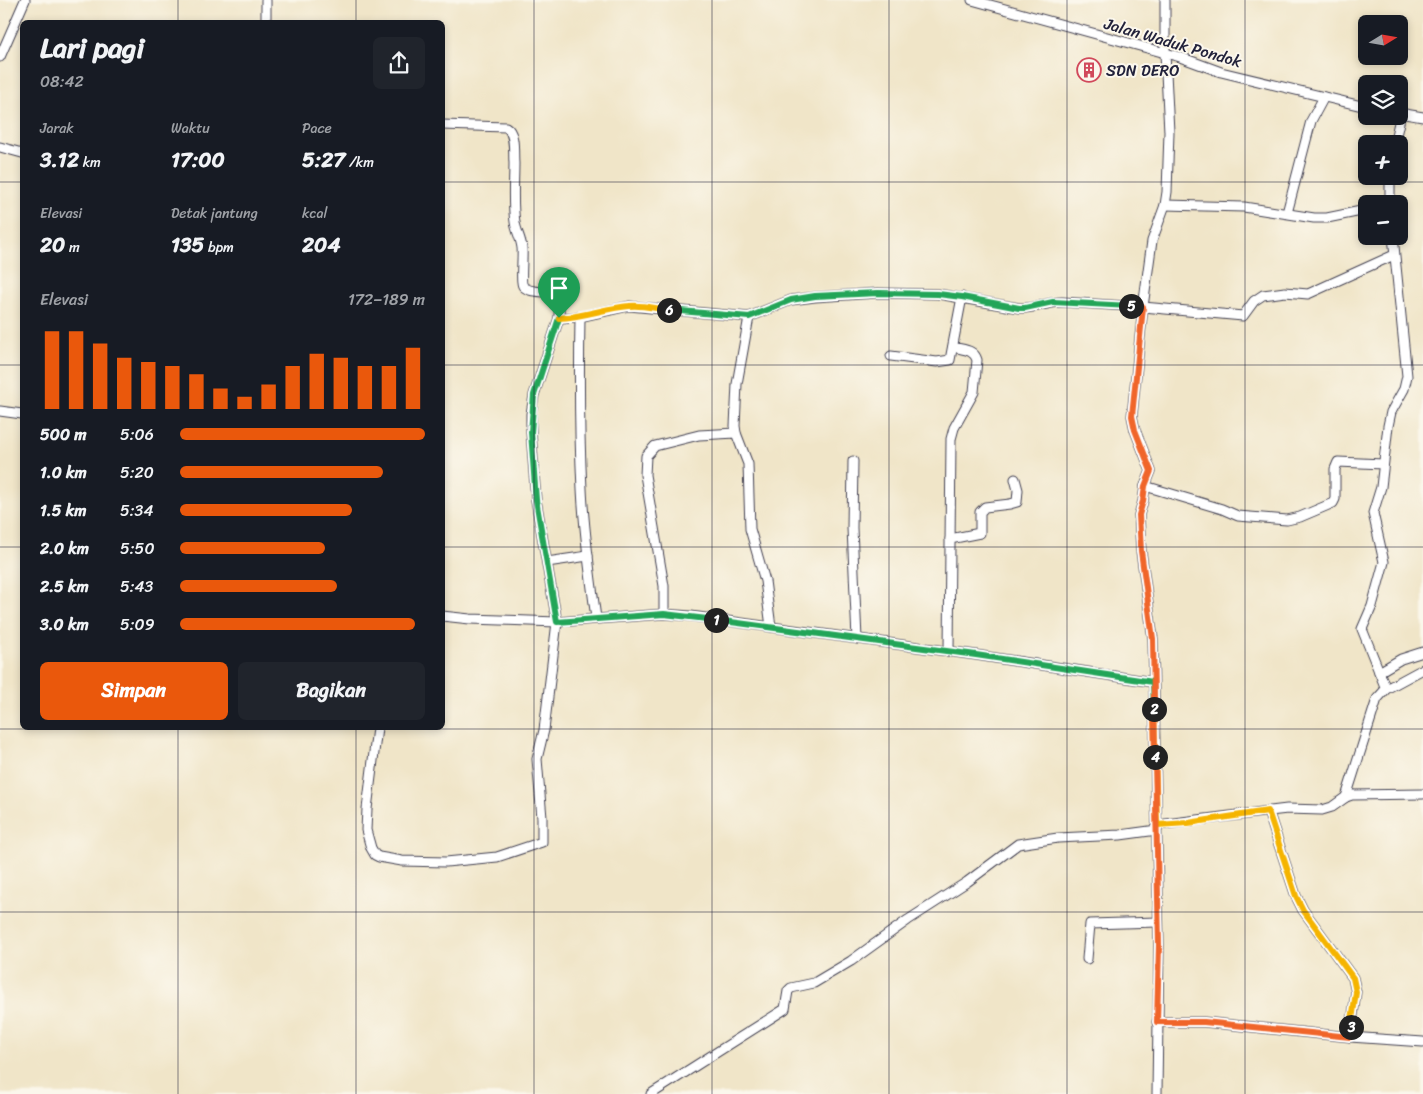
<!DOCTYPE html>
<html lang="id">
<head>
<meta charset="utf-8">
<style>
  body { margin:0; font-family:Sriracha,sans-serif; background:#20242c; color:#f1f3f6; height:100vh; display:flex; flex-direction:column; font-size:19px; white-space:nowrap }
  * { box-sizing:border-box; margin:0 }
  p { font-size:16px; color:#9ea1a6 }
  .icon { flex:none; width:28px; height:28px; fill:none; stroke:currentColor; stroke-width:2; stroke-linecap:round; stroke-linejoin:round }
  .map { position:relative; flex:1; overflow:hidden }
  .panel { position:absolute; left:20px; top:20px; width:425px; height:710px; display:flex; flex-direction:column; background:#171b24; border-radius:8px; box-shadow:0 2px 8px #0003 }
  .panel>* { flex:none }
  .needle { width:32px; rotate:79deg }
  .buttons { position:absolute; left:1358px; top:15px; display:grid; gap:10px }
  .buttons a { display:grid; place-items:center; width:50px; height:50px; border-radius:8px; background:#171b24; box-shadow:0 2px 8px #0003; font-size:25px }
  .pin { position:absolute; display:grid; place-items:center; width:42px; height:42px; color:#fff; margin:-51px -21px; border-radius:50% 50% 50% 0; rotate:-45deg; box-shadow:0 0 5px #0007 }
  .pin .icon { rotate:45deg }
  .km { position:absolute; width:25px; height:25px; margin:-12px; border-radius:50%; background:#222; color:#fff; font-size:14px; line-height:25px; text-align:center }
  .round { display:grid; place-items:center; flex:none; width:52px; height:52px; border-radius:8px; background:#20242c }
  .summary { display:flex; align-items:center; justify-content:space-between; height:85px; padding:0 20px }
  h1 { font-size:28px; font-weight:700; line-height:38px }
  .stats { display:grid; grid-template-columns:repeat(3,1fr); gap:8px; height:85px; padding:5px 20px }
  .stats div { display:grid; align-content:center }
  .stats b { font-size:21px; font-weight:700 }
  .stats small { font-size:14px; font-weight:400 }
  .stats p { font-size:14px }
  .chart { height:140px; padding:10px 20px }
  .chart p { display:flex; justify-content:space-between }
  .chart svg { width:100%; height:90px; margin-top:5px; stroke:#ea580c; stroke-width:6 }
  .primary-button { display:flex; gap:10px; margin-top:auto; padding:10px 20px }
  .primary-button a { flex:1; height:58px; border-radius:8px; background:#ea580c; color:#fff; font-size:20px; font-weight:700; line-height:58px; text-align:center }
  .primary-button a+a { background:#20242c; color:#f1f3f6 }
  ul { padding:0 20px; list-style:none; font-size:16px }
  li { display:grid; grid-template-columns:80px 60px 1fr; align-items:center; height:38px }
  li i { height:12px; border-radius:6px; background:#ea580c }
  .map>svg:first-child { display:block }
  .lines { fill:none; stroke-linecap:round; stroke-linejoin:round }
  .minor-casing { stroke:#413f50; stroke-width:11 }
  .minor { stroke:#fff; stroke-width:9 }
  .split-1-casing { stroke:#fff; stroke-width:10 }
  .split-2-casing { stroke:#fff; stroke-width:10 }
  .split-3-casing { stroke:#fff; stroke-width:10 }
  .split-4-casing { stroke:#fff; stroke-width:10 }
  .split-5-casing { stroke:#fff; stroke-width:10 }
  .split-6-casing { stroke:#fff; stroke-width:10 }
  .split-7-casing { stroke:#fff; stroke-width:10 }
  .split-1 { stroke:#22a559; stroke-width:6 }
  .split-2 { stroke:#22a559; stroke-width:6 }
  .split-3 { stroke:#f5b400; stroke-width:6 }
  .split-4 { stroke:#f0652b; stroke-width:6 }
  .split-5 { stroke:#f0652b; stroke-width:6 }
  .split-6 { stroke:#22a559; stroke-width:6 }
  .split-7 { stroke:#f5b400; stroke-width:6 }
  .grid { fill:none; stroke:#22223b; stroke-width:1; stroke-opacity:0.55 }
  .labels { text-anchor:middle; stroke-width:4; stroke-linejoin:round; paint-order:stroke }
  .street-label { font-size:16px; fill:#22223b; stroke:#fbf7ec }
  .poi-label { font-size:16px; fill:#22223b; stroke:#fbf7ec; text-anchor:start }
</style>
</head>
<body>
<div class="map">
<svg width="1423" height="1094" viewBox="0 0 1423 1094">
  <rect width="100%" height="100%" fill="#fbf7ec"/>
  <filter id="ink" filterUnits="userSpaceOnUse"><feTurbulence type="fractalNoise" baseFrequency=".02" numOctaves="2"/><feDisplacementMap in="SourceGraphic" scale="10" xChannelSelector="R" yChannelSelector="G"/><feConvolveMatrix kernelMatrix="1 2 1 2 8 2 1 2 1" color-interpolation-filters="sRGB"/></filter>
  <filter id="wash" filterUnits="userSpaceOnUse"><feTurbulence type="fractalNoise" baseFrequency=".0096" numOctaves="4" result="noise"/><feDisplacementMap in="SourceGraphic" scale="20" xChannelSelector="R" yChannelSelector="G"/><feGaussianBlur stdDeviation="1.12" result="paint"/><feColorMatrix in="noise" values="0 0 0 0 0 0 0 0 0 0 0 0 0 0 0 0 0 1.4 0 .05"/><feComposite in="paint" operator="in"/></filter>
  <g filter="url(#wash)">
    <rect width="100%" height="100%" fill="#f0e5c8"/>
  </g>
  <g filter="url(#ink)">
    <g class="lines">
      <!-- minor casing -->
      <g class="minor-casing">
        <g id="minor">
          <path d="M972 0 1180 57 1221 72 1366 107"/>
          <path d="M266 22V0"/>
          <path d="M0 57 25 0"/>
          <path d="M1399 113 1423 117"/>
          <path d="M1394 144 1401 114"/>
          <path d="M0 147 22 153"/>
          <path d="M1390 176V204"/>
          <path d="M1165 205 1244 207 1314 218H1327L1366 210"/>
          <path d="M1287 213 1311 121 1324 97"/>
          <path d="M580 317C579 374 579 432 582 489 584 532 590 575 596 618"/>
          <path d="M749 317 737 384 735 426 736 433 748 464 750 529 765 581 771 627"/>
          <path d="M559 318 580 317 629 306 749 317 791 300 815 297 878 293 938 294 1019 308C1034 309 1047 302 1062 302L1143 307 1243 316 1254 301 1263 295 1285 292 1308 294 1394 255"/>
          <path d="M891 356 937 362 950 360 962 297"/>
          <path d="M0 411 22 414"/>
          <path d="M853 461 852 528 857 639"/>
          <path d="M1145 486 1222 509 1238 516 1287 520 1300 517 1333 503 1335 499V469L1338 462 1383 464"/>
          <path d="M950 539 980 533V512L985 507 1010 504 1017 502 1018 490 1015 479"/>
          <path d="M547 562 588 556"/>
          <path d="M664 614V586L645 475 646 456 655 446 699 435 736 433"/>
          <path d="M442 616 470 619 557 622 664 614 691 616 976 655 1153 682"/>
          <path d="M949 651 951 439 954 428 974 392 977 360C974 349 963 350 953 347"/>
          <path d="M1379 672 1401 659 1423 652"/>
          <path d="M1386 689 1362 629 1372 606 1384 562 1373 513 1381 487 1388 426 1391 412 1404 389 1407 376 1393 236"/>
          <path d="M377 728 367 809 366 830 371 848 375 855 379 857 402 861 446 862 497 857 542 842V818L537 759 544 730 557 622 536 500 531 432V414L534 395 559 318C559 310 561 299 553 294 544 290 530 294 523 286 520 282 523 255 522 248 521 238 516 231 515 222 512 203 514 182 514 163 513 153 516 133 506 127L442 125"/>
          <path d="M1346 797 1377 699 1386 689 1423 669"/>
          <path d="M1268 811 1296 896 1303 910 1353 978 1356 992 1350 1037"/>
          <path d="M1157 825 1287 809 1322 810 1332 807 1346 797 1352 795 1423 794"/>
          <path d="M1087 959 1090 924 1158 922"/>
          <path d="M1157 1022H1204L1350 1037 1423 1042"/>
          <path d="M651 1094 785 1009 788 991 791 988 814 983 851 961 908 920 967 882 1018 844 1058 838 1120 835 1157 830"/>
          <path d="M1157 1094 1159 945 1153 639 1141 551 1139 515 1143 501 1145 486 1151 471 1135 430 1132 416 1143 307 1152 241 1165 205 1167 192 1169 132 1165 53V0"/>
        </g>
      </g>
      <!-- minor -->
      <use href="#minor" class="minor"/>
    </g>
  </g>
  <g class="lines" filter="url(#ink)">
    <!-- split-1 casing -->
    <g class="split-1-casing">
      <path id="split-1" d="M559 318 534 395 531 432 536 500 557 622 664 614 716 620"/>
    </g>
    <!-- split-2 casing -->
    <g class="split-2-casing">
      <path id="split-2" d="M716 620 976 655 1153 682 1154 709"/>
    </g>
    <!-- split-3 casing -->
    <g class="split-3-casing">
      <path id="split-3" d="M1154 709 1157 825 1188 823 1268 811 1296 896 1303 910 1353 978 1356 992 1351 1027"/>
    </g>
    <!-- split-4 casing -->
    <g class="split-4-casing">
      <path id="split-4" d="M1155 757 1159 945 1157 1022H1204L1350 1037 1351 1027"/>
    </g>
    <!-- split-5 casing -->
    <g class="split-5-casing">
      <path id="split-5" d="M1131 306 1143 307 1132 416 1135 430 1151 471 1145 486 1143 501 1139 515 1141 551 1153 639 1155 757"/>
    </g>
    <!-- split-6 casing -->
    <g class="split-6-casing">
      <path id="split-6" d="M669 310 749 317 791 300 815 296 878 293 938 294 962 297 1019 308H1025L1053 302 1131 306"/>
    </g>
    <!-- split-7 casing -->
    <g class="split-7-casing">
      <path id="split-7" d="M559 318C583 317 606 308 629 306 642 304 656 309 669 310"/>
    </g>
    <!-- split-1 -->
    <use href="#split-1" class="split-1"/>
    <!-- split-2 -->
    <use href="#split-2" class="split-2"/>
    <!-- split-3 -->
    <use href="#split-3" class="split-3"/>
    <!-- split-4 -->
    <use href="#split-4" class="split-4"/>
    <!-- split-5 -->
    <use href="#split-5" class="split-5"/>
    <!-- split-6 -->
    <use href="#split-6" class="split-6"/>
    <!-- split-7 -->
    <use href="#split-7" class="split-7"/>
  </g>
  <!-- grid -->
  <path class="grid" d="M178 0V22M356 0V22M534 0V1094M712 0V1094M889 0V1094M1067 0V1094M1245 0V1094M0 182H22M442 182H1423M0 365H22M442 365H1423M0 547H22M442 547H1423M178 728V1094M356 728V1094M0 729H1423M0 912H1423"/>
  <!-- icons -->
  <defs>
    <g id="building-ring" transform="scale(1.25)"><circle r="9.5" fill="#fbf7ec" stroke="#d1495b" stroke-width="1.5"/><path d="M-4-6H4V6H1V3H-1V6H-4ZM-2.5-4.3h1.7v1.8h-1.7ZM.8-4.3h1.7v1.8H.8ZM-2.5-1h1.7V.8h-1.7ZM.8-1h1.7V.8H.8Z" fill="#d1495b"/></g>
  </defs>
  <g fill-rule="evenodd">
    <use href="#building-ring" x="1089" y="70"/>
  </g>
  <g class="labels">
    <!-- street labels -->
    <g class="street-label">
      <text transform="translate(1173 42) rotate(16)" y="6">Jalan Waduk Pondok</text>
    </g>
    <!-- poi labels -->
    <g class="poi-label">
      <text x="1106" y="76">SDN DERO</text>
    </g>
  </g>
</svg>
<div class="buttons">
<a><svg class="needle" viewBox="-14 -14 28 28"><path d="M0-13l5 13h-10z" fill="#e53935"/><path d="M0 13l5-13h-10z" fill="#9ea1a6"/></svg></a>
<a><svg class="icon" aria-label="layers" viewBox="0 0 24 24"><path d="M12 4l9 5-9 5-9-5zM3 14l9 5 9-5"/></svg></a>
<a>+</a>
<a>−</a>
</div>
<div class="pin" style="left:559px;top:318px;background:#1e9e55"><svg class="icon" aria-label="arrive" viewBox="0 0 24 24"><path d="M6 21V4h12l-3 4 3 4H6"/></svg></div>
<b class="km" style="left:716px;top:620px">1</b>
<b class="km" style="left:1154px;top:709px">2</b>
<b class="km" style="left:1351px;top:1027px">3</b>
<b class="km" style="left:1155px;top:757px">4</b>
<b class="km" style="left:1131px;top:306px">5</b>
<b class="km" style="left:669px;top:310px">6</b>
<section class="panel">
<div class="summary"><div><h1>Lari pagi</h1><p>08:42</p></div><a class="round"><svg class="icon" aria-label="share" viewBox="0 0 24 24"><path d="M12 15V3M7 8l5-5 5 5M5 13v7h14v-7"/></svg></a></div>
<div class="stats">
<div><p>Jarak</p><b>3.12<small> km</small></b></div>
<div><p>Waktu</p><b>17:00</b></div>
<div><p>Pace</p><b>5:27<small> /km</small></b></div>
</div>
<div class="stats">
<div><p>Elevasi</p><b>20<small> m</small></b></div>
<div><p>Detak jantung</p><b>135<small> bpm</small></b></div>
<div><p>kcal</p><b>204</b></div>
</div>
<div class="chart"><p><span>Elevasi</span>172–189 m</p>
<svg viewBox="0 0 160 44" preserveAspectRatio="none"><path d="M5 44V6M15 44V6M25 44V12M35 44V19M45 44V21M55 44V23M65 44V27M75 44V34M85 44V38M95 44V32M105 44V23M115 44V17M125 44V19M135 44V23M145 44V23M155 44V14"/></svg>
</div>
<ul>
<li><b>500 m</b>5:06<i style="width:100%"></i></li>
<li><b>1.0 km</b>5:20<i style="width:83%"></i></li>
<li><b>1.5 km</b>5:34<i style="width:70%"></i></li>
<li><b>2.0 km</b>5:50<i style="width:59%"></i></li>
<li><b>2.5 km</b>5:43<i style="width:64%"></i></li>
<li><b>3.0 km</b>5:09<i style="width:96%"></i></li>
</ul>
<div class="primary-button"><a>Simpan</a><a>Bagikan</a></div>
</section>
</div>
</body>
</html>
